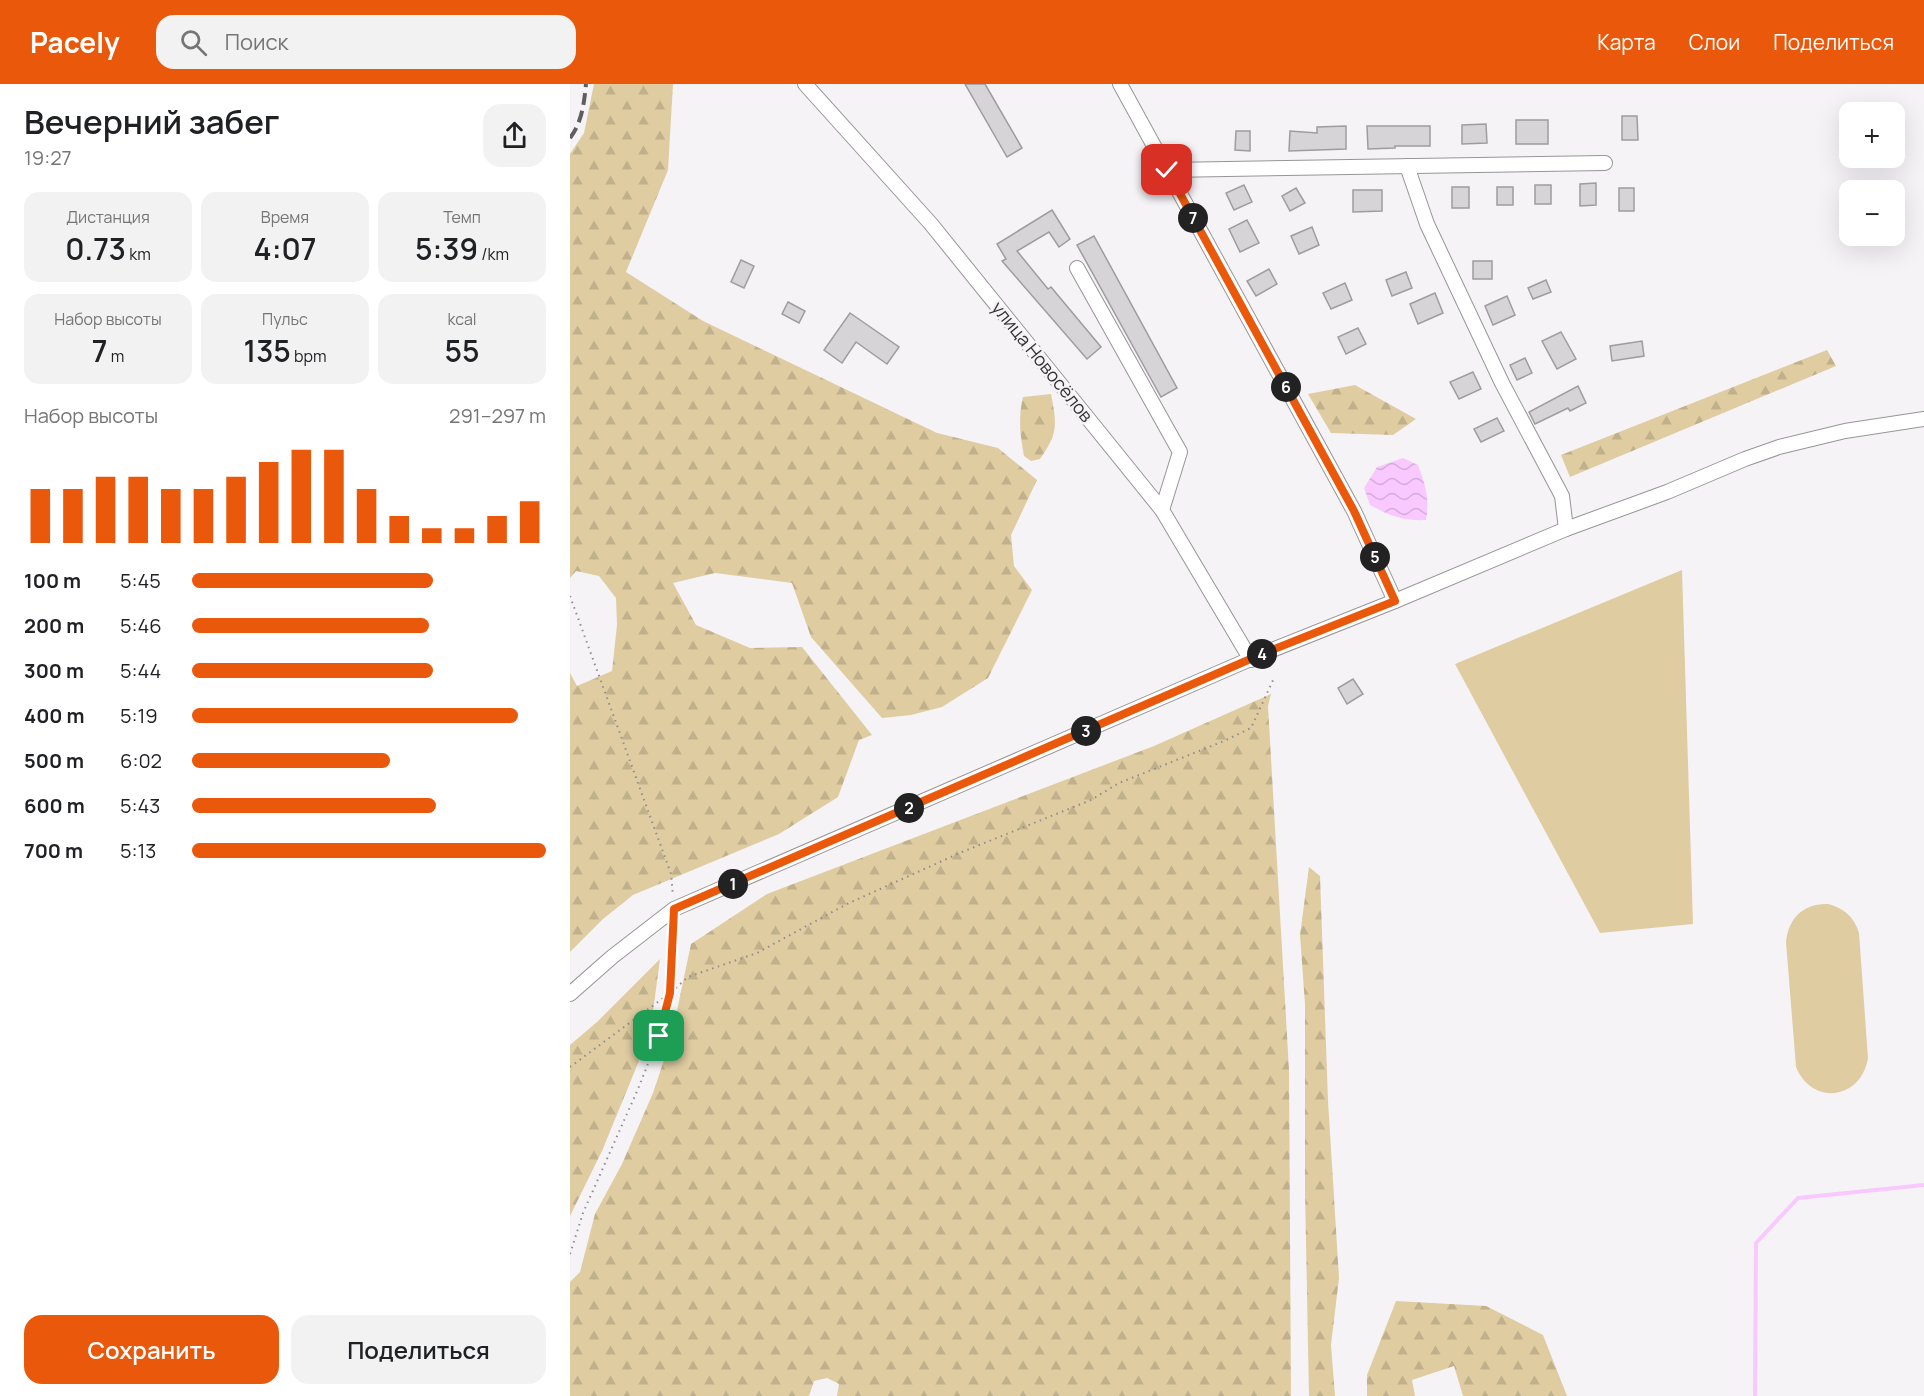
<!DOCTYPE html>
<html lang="ru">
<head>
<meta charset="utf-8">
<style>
  body { margin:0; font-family:Manrope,sans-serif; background:#f2f2f2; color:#202124; height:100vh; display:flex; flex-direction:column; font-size:22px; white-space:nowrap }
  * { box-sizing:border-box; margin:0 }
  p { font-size:20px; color:#757577 }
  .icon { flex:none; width:33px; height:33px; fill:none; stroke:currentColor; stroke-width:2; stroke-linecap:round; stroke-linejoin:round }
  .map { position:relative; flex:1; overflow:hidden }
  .panel { display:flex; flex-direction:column; background:#fff; width:570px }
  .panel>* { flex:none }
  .fabs { position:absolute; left:1269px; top:18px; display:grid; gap:12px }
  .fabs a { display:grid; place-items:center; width:66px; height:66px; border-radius:12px; background:#fff; box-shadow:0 6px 24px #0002; font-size:30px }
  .pin { position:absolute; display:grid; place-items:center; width:51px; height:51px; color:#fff; margin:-26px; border-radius:12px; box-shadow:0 3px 9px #0006 }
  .km { position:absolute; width:30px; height:30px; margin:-15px; border-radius:50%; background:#222; color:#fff; font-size:16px; line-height:30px; text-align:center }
  .round { display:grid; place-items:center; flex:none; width:63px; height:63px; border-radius:18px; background:#f2f2f2 }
  .summary { display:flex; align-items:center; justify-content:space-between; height:102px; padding:0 24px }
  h1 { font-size:33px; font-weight:600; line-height:45px }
  .metrics { display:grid; grid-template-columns:repeat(3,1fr); gap:9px; height:102px; padding:6px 24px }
  .metrics div { display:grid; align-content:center; border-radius:15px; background:#f2f2f2; text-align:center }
  .metrics b { font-size:30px; font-weight:600 }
  .metrics small { font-size:16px; font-weight:400 }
  .metrics p { font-size:16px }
  .chart { height:168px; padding:12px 24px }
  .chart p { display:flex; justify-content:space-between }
  .chart svg { width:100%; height:108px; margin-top:6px; stroke:#ea580c; stroke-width:6 }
  .cta { display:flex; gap:12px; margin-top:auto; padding:12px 24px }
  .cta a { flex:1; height:69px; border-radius:18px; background:#ea580c; color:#fff; font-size:24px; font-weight:600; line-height:69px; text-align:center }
  .cta a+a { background:#f2f2f2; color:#202124 }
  ul { padding:0 24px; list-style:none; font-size:20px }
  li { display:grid; grid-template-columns:96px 72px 1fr; align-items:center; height:45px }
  li i { height:15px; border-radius:8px; background:#ea580c }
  header { display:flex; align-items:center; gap:36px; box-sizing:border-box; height:84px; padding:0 30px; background:#ea580c; color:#fff }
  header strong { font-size:28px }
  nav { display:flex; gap:33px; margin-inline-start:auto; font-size:21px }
  .search { width:420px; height:54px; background:#f2f2f2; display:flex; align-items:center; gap:15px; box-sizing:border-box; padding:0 21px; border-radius:18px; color:#757577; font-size:22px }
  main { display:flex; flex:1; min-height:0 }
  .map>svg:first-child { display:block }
  .green { fill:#dfcca1 }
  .forest { fill:url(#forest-firs) }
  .water { fill:url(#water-waves) }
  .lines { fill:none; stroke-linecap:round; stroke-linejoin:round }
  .stream { stroke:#f8c8ff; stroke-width:4 }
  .building { fill:#d7d4d7; stroke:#9f9c9f; stroke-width:1.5 }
  .minor-casing { stroke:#979597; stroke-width:16 }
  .path { stroke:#8e8c8e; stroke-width:2; stroke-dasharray:1.5 4.5; stroke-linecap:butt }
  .minor { stroke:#fff; stroke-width:14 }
  .rail { stroke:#5f5d5f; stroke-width:4; stroke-dasharray:12 6; stroke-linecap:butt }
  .route-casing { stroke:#fff; stroke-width:12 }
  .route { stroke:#ea580c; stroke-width:8 }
  .labels { text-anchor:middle; stroke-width:5; stroke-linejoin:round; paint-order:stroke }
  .street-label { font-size:18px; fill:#333233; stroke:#f5f3f6 }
</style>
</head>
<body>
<header>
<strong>Pacely</strong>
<div class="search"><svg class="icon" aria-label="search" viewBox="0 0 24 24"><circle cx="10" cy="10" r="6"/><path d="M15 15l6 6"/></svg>Поиск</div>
<nav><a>Карта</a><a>Слои</a><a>Поделиться</a></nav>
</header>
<main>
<section class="panel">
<div class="summary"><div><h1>Вечерний забег</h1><p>19:27</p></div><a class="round"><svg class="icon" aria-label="share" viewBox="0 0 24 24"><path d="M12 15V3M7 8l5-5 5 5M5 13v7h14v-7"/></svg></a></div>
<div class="metrics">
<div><p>Дистанция</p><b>0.73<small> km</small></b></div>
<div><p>Время</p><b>4:07</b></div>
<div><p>Темп</p><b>5:39<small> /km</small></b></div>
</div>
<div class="metrics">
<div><p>Набор высоты</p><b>7<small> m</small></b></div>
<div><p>Пульс</p><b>135<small> bpm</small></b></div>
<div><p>kcal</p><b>55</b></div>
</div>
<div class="chart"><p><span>Набор высоты</span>291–297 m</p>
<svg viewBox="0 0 160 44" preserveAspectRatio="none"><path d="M5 44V22M15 44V22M25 44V17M35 44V17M45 44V22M55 44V22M65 44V17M75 44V11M85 44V6M95 44V6M105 44V22M115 44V33M125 44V38M135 44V38M145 44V33M155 44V27"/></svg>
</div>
<ul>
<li><b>100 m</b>5:45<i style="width:68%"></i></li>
<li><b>200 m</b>5:46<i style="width:67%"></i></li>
<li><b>300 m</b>5:44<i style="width:68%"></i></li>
<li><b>400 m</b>5:19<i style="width:92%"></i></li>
<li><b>500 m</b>6:02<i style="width:56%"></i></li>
<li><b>600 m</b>5:43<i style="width:69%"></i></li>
<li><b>700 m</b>5:13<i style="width:100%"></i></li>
</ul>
<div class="cta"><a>Сохранить</a><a>Поделиться</a></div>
</section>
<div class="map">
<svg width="1354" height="1312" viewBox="0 0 1354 1312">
  <defs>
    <pattern id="forest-firs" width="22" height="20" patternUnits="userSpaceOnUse" patternTransform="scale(1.5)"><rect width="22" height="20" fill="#dfcca1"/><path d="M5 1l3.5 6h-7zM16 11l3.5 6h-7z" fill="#c0b08b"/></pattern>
    <pattern id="water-waves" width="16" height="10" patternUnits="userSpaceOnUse" patternTransform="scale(1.5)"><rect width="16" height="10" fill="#f8c8ff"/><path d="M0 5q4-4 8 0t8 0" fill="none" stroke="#d5acdb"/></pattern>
  </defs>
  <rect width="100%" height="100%" fill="#f5f3f6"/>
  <!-- green -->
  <g class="green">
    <path d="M1112 486 1123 840 1030 849 885 580Z"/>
    <path d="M1258 820C1274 824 1284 833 1289 849L1298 974C1291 1016 1242 1022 1226 983L1216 858C1218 834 1234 819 1258 820Z"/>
  </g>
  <!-- forest -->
  <g class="forest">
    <path d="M24 0H103L98 86 56 188 133 237 367 349 428 364 467 396 441 451 444 482 462 506 418 594 372 623 341 631 312 634 241 553 222 499 145 489 103 499 126 541 180 564 232 563 302 651 289 656 268 713 209 750 63 811 33 835 0 868V589L7 602 42 587 47 541 46 514 29 492 6 487 0 494V70L14 49Z"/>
    <path d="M1257 266 1266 282 1000 393 991 371Z"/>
    <path d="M785 301 846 335 823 351 761 349 738 310Z"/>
    <path d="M481 310C487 341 488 349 470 375L461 377 454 372C450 351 448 333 453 313Z"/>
    <path d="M701 610 698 622 719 986 721 1312H267L269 1300 257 1294 244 1297 239 1312H0V1198L10 1188 25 1130 52 1080 83 1009 101 955 121 860 197 810 584 662Z"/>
    <path d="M739 783 750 792 758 1017 769 1194 761 1261 765 1312H739L735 1107V920L730 851Z"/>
    <path d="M90 875 80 950 32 1067 0 1132V961L27 938Z"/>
    <path d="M826 1217 916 1222 973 1251 997 1312H893L884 1282 842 1296 845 1312H797V1291Z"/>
  </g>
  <!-- water -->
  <path class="water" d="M833 374 848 381C855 400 860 415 856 436 834 437 819 432 800 421L794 404 807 383Z"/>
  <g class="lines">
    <!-- stream -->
    <path class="stream" d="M1185 1312 1186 1159 1228 1114 1354 1101"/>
  </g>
  <!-- building -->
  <g class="building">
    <path d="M395 0H415L452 64 437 73Z"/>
    <path d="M1052 32H1067L1068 56H1052Z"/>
    <rect x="946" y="36" width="32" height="24"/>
    <path d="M916 40 917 59 892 60V41Z"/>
    <path d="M776 42V65L719 67 720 47 747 49V43Z"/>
    <path d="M797 42H860V62H825V64L798 65Z"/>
    <path d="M666 47H680V67L665 66Z"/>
    <path d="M1026 99V121L1010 122V100Z"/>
    <path d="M674 101 682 118 664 126 656 109Z"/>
    <rect x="965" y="101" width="16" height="19"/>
    <rect x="882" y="103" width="17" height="21"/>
    <rect x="927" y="103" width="16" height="18"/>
    <path d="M726 104 735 119 720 127 712 112Z"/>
    <rect x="1049" y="104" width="15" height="23"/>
    <path d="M783 106H812V127L783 128Z"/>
    <path d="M482 126 500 155 489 163 479 148 447 167 478 205 481 203 531 263 517 275 432 177 436 175 427 160Z"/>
    <path d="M677 136 689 159 670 168 659 145Z"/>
    <path d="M742 143 749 161 729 170 721 152Z"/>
    <path d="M524 152 607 304 591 313 507 161Z"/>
    <path d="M171 176 184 182 174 204 161 198Z"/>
    <rect x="903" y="177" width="19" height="18"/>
    <path d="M699 185 707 200 686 212 677 197Z"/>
    <path d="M836 188 842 204 822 212 816 196Z"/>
    <path d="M976 196 981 208 963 215 958 204Z"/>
    <path d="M775 199 782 216 761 225 753 209Z"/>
    <path d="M865 209 873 229 848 240 840 220Z"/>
    <path d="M937 212 945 231 923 241 915 222Z"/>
    <path d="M218 218 235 227 229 239 212 230Z"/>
    <path d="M280 229 329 263 317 280 286 258 272 279 254 266Z"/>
    <path d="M788 244 796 260 776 270 768 253Z"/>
    <path d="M991 248 1006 275 987 285 972 257Z"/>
    <path d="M1072 257 1074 272 1042 277 1040 262Z"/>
    <path d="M955 274 962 289 947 296 940 281Z"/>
    <path d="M903 288 911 305 889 315 880 298Z"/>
    <path d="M1008 302 1016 319 1000 327 998 324 965 340 959 328Z"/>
    <path d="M927 334 934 347 911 358 904 345Z"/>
    <path d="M783 595 793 610 777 620 768 604Z"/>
  </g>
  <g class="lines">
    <!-- minor casing -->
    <g class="minor-casing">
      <g id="minor">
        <path d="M235 0 361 140 592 426 681 576"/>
        <path d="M550 0 784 427 825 517"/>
        <path d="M837 82 857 140 932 299 992 412 996 445"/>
        <path d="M597 86 1035 79"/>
        <path d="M507 184 610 368 592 426"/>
        <path d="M0 910 42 873 104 825 692 570 825 517 996 445 1097 408 1175 375 1209 363 1275 347 1354 335"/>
      </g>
    </g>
    <!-- path -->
    <g class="path">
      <path d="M0 512 101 790 103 812"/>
      <path d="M0 983 100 909 118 893 187 869 277 820 392 768 521 716 549 699 654 657 681 644 704 594"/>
      <path d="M0 1170 13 1129 68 1005 89 952 100 909 103 841"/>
    </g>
    <!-- minor -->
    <use href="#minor" class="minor"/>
    <!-- rail -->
    <path class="rail" d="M0 54C12 38 14 20 16 0"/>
  </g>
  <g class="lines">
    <!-- route casing -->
    <g class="route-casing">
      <path id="route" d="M89 952 100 909 104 825 692 570 825 517 784 427 597 86"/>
    </g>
    <!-- route -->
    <use href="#route" class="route"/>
  </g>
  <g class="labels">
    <!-- street labels -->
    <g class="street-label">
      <text transform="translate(472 278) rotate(51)" y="6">улица Новосёлов</text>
    </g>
  </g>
</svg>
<div class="fabs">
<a>+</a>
<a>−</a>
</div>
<div class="pin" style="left:89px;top:952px;background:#1e9e55"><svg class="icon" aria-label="arrive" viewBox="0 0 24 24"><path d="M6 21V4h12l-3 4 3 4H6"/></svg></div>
<div class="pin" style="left:597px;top:86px;background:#d93025"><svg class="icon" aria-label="check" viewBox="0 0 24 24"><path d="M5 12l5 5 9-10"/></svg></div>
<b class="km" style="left:163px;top:800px">1</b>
<b class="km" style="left:339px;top:724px">2</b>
<b class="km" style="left:516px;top:647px">3</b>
<b class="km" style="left:692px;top:570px">4</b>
<b class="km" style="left:805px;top:473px">5</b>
<b class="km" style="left:716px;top:303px">6</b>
<b class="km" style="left:623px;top:134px">7</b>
</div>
</main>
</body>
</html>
